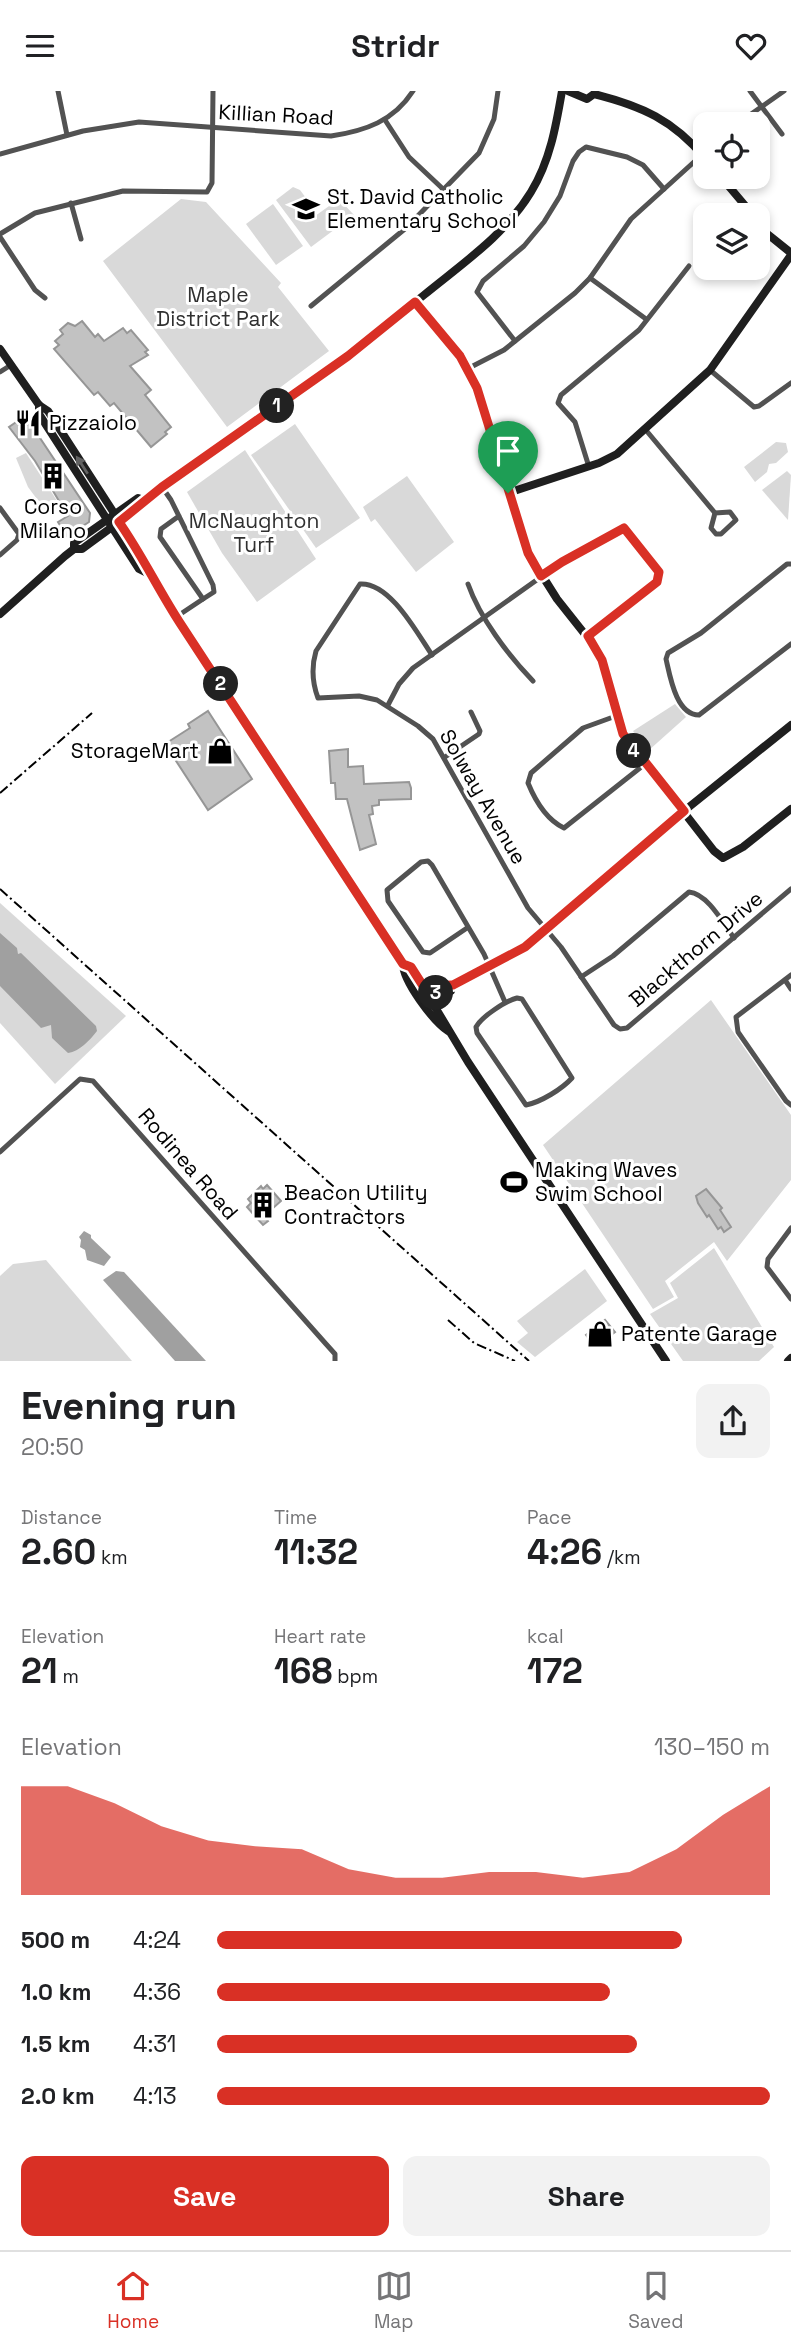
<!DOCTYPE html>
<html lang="en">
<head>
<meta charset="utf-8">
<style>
  body { margin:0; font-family:"Space Grotesk",sans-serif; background:#f2f2f2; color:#202124; height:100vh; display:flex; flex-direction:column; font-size:26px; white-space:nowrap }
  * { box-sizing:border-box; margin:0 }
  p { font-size:23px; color:#757577 }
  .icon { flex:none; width:38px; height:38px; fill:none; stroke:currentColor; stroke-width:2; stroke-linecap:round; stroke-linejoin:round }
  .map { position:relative; height:1270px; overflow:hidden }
  .details { display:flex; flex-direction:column; background:#fff; flex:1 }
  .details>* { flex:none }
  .fabs { position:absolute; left:693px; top:21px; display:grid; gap:14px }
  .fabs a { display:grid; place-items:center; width:77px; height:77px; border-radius:14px; background:#fff; box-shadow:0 4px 10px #0003; font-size:35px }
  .pin { position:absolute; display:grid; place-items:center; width:60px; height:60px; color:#fff; margin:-72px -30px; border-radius:50% 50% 50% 0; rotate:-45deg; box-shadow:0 0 7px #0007 }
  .pin .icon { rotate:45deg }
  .km { position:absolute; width:35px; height:35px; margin:-18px; border-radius:50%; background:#222; color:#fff; font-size:19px; line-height:35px; text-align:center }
  .round { display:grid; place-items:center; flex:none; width:74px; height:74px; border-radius:14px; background:#f2f2f2 }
  .summary { display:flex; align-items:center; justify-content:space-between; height:119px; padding:0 21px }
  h1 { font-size:38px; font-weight:700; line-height:52px }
  .stats { display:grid; grid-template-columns:repeat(3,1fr); gap:10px; height:119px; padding:7px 21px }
  .stats div { display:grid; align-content:center }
  .stats b { font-size:35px; font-weight:700 }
  .stats small { font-size:19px; font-weight:400 }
  .stats p { font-size:19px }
  .chart { height:196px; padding:14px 21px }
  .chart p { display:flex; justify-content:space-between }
  .chart svg { width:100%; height:126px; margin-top:7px; fill:#d93025; opacity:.7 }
  .cta { display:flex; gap:14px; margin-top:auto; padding:14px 21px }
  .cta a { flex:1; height:80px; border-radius:14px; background:#d93025; color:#fff; font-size:28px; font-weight:700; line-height:80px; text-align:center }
  .cta a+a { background:#f2f2f2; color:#202124 }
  ul { padding:0 21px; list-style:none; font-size:23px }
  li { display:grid; grid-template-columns:112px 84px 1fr; align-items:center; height:52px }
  li i { height:18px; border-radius:9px; background:#d93025 }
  header { display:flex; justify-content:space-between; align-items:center; height:91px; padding:0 21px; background:#fff; font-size:32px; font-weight:700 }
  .tab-bar { display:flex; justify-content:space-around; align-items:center; height:98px; border-top:2px solid #e0e0e0; background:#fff; font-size:19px; color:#757577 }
  .tab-bar a { display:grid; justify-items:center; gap:4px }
  .tab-bar .current { color:#d93025 }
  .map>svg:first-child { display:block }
  .green { fill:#d9d9d9 }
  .water { fill:#a0a0a0 }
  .building { fill:#c2c2c2; stroke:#969696; stroke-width:2 }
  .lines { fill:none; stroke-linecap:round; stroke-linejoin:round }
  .street { stroke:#525252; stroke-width:5 }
  .secondary { stroke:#1f1f1f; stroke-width:8 }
  .rail { stroke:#000; stroke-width:2; stroke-dasharray:10 3.5 2 3.5; stroke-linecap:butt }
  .oneway { fill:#626262 }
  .route-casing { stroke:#fff; stroke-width:14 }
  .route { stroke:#d93025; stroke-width:9 }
  .labels { text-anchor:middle; stroke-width:6; stroke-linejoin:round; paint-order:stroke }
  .street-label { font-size:21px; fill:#000; stroke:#fff }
  .poi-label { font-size:21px; fill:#000; stroke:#fff; text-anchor:start }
  .park-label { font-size:21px; fill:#303030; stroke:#fff }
</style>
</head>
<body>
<header><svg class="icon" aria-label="menu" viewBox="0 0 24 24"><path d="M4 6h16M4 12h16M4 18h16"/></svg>Stridr<svg class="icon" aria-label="heart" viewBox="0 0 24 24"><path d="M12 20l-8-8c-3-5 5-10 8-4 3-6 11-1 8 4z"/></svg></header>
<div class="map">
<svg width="791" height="1270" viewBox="0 0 791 1270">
  <rect width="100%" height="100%" fill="#fff"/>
  <!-- green -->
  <g class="green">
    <path d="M293 96 300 99 306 107 296 116 308 130 339 108 354 124 311 156 276 109Z"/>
    <path d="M181 108 206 111 281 192 278 196 329 260 227 336 103 170Z"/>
    <path d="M273 113 303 155 276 174 246 133Z"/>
    <path d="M295 333 360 427 316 457 251 364Z"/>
    <path d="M776 351 786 352 788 361 776 372 769 373 767 381 755 391 744 376Z"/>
    <path d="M245 359 316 468 257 511 222 462 187 401Z"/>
    <path d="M26 362 61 416 48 423 28 396 16 367Z"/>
    <path d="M787 380 791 384 788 429 762 399Z"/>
    <path d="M407 385 454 451 416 481 375 428 371 431 363 416Z"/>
    <path d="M675 613 686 626 648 660 633 640Z"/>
    <path d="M0 812 126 925 55 993 0 932Z"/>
    <path d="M711 909 791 1024V1089L727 1170 714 1151 665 1190 674 1206 653 1218 543 1054Z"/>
    <path d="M714 1157 774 1256 759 1270H683L650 1223 678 1207 670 1192Z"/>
    <path d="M46 1169 132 1270H0V1185L13 1173Z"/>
    <path d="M585 1178 607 1210 535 1266 517 1251 528 1242 517 1230Z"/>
  </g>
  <!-- water -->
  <g class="water">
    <path d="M0 842 17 857 18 863 21 862 96 935 97 940C89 950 80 960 68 962L52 947 51 934 41 937 0 895Z"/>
    <path d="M84 1140 91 1144V1147L111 1166 104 1175 87 1169 85 1159 80 1156 81 1149 79 1146Z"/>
    <path d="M116 1180 124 1181 206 1270H175L103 1189Z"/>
  </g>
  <!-- building -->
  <g class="building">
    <path d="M82 230 95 246 98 243 104 250 123 237 127 242 131 239 148 259 145 261 148 264 130 275 151 299 145 304 171 336 165 341 167 343 151 356 114 312 110 315 98 301 94 304 54 258 59 254 55 250 63 243 60 239 68 232 75 235Z"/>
    <path d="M25 325 29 326 37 337 34 338 90 422 89 431 67 445 58 431 68 425 35 370 9 336Z"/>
    <path d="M208 620 252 688 208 719 165 653 190 637 188 633Z"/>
    <path d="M348 658V676L363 675 364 693 409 691 411 697V708L379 709V714L372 715 373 723 369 724 376 753 360 759 347 708H336L335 692H331L329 660Z"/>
    <path d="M267 1094 281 1110 264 1125 268 1130 263 1134 247 1116 251 1112 248 1108 261 1095 263 1098Z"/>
    <path d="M706 1098 722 1117 720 1119 731 1136 724 1141 721 1136 718 1138 709 1124 707 1126 698 1112 696 1105Z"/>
    <path d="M605 1229 615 1241 595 1256 586 1244Z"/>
  </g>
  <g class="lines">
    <!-- street -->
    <g class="street">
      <path d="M58 0 67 44"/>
      <path d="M750 0 782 43"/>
      <path d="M385 29 409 66 443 98"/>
      <path d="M737 33 784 0"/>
      <path d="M0 63 83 40 139 31 331 45C365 40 394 30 413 0"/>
      <path d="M71 112 81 148"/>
      <path d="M0 143 35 122 123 100 207 101 212 92 213 0"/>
      <path d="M0 146 35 199 45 207"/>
      <path d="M590 187 646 228"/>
      <path d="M311 215 406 137 479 62 494 28 498 0"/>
      <path d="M515 250 477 201 483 190 524 155 544 131 560 105 573 70 579 61 586 56 627 66 643 74 664 98"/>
      <path d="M467 278 504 259 575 202 590 187 631 128 705 61"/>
      <path d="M710 279 754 316 759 315 791 292"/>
      <path d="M0 281 11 274"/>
      <path d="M645 338 715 422"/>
      <path d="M589 376 575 331 558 312 561 304 639 239 689 175"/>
      <path d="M162 396 171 409 213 494 214 501 203 508 160 446 161 438 179 425"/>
      <path d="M0 417 19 443 17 449 0 464"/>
      <path d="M730 421 736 429 721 443H716L711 437 715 422Z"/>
      <path d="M791 473H787L701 542 668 562 666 568C670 585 676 624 699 624L791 553"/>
      <path d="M468 493C480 527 508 564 533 590"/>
      <path d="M176 526 203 508"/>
      <path d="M432 564C417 542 390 491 360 493L316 560C311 577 312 591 318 607L359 605 377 609 418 635 433 648 528 817 561 856 614 934 620 938 627 937 791 798"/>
      <path d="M388 614 399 593 413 577 562 471 624 437 655 474 659 486 657 491 588 545"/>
      <path d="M616 625 583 637 531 682 528 692C535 709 547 729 564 737L645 673"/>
      <path d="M445 666 479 643 480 640 471 621"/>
      <path d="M467 837 430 862 423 861 388 810 387 799 421 771 428 770 432 774 484 863 505 911"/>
      <path d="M791 884 736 926 738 941 786 1010 791 1014"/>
      <path d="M581 886 613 865 689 801C708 803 723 832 734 847"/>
      <path d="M785 889 791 898"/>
      <path d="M517 907 522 908 572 987C562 998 541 1011 526 1014L477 942 476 936C482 925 506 910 517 907Z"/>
      <path d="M0 1061 80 988 93 990 326 1253 335 1263V1270"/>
      <path d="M791 1137 768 1168 767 1176 791 1208"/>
    </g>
    <!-- secondary -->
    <g class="secondary">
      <path d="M568 0 587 8 594 3C642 15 673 29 705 67"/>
      <path d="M721 86 753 124"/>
      <path d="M758 131 765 141 791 162"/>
      <path d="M415 211 460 265 477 297 528 462 557 508 599 561 623 643 714 760 723 767 743 756 791 718"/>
      <path d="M0 258 39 314 48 320 147 473 149 483 180 532 403 873 411 876 468 971 666 1270"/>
      <path d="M39 314V323L139 478 149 483"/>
      <path d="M508 402 599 372 617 363 710 279 791 164"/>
      <path d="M74 458V452L138 407 144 409"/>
      <path d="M0 523 65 465 74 458H82L142 414 144 409 162 396C251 334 340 272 424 204 463 172 505 144 531 101 550 70 556 35 562 0"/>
      <path d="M403 873C403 890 433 930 448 940"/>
      <path d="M432 909 451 900 453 894"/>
      <path d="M425 914 448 893 453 894 525 856 684 720 791 634"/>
      <path d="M788 1270 791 1267"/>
    </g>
    <!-- rail -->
    <g class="rail">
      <path d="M0 702 92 622"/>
      <path d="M0 798 529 1270"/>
      <path d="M448 1229 474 1252 515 1270"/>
    </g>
  </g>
  <!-- one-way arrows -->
  <defs><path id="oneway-solid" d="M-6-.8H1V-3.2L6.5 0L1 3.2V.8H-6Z" transform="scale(1.75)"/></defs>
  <use class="oneway" href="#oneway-solid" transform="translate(82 374) rotate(-123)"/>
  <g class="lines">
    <!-- route casing -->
    <g class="route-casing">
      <path id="route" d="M415 211 460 265 477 297 528 462 541 485 562 471 624 437 659 481 657 491 588 545 602 569 623 643 684 720 525 856 453 894C443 893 437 901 432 909L411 876 403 873 180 532C158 498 142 464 119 431L162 396 348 265Z"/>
    </g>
    <!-- route -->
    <use href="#route" class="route"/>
  </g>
  <!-- icons -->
  <defs>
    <g id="school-bare" transform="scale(2.1)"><path d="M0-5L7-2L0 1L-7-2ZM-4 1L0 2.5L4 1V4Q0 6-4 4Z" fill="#000" stroke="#fff" stroke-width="2.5" paint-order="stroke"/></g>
    <g id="restaurant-bare" transform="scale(2.1)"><path d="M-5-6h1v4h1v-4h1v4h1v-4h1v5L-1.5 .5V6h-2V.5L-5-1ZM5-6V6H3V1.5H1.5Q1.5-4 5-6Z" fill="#000" stroke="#fff" stroke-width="2.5" paint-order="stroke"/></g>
    <g id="building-bare" transform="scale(2.1)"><path d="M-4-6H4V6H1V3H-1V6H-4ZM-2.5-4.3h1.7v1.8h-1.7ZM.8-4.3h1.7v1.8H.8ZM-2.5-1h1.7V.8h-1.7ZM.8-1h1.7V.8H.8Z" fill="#000" stroke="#fff" stroke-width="2.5" paint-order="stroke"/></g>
    <g id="shop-bare" transform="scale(2.1)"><path d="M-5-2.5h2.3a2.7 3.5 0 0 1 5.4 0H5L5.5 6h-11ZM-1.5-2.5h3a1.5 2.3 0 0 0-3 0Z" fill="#000" stroke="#fff" stroke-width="2.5" paint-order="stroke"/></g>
    <g id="stadium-bare" transform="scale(2.1)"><path d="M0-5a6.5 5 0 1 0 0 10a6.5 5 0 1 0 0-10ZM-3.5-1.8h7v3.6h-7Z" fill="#000" stroke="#fff" stroke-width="2.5" paint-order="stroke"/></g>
  </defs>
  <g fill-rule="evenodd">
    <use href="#school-bare" x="306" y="118"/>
    <use href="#restaurant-bare" x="28" y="332"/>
    <use href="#building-bare" x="53" y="385"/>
    <use href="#shop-bare" x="220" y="660"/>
    <use href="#stadium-bare" x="514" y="1091"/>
    <use href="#building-bare" x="263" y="1114"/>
    <use href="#shop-bare" x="600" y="1243"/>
  </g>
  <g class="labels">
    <!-- street labels -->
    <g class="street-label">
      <text transform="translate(276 24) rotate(3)" y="7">Killian Road</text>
      <text transform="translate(483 706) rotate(60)" y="7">Solway Avenue</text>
      <text transform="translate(696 858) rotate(-40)" y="7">Blackthorn Drive</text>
      <text transform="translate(188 1073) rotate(49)" y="7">Rodinea Road</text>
    </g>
    <!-- poi labels -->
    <g class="poi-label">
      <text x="327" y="113">St. David Catholic<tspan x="327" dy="24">Elementary School</tspan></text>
      <text x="49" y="339">Pizzaiolo</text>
      <text x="53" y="423" text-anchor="middle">Corso<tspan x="53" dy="24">Milano</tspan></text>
      <text x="199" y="667" text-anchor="end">StorageMart</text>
      <text x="535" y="1086">Making Waves<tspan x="535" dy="24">Swim School</tspan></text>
      <text x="284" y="1109">Beacon Utility<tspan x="284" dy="24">Contractors</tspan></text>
      <text x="621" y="1250">Patente Garage</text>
    </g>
    <!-- park labels -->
    <g class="park-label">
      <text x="218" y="211">Maple<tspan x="218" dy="24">District Park</tspan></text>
      <text x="254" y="437">McNaughton<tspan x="254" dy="24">Turf</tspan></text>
    </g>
  </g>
</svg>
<div class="fabs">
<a><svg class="icon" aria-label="locate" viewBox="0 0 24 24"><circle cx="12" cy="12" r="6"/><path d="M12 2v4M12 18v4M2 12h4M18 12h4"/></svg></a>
<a><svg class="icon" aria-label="layers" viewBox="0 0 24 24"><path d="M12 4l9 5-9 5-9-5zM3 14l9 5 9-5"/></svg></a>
</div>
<div class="pin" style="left:508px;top:402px;background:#1e9e55"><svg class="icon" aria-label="arrive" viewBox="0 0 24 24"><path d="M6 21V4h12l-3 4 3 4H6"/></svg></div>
<b class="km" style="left:277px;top:315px">1</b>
<b class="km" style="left:221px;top:593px">2</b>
<b class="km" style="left:436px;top:902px">3</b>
<b class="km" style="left:634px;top:660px">4</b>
</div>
<section class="details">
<div class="summary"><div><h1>Evening run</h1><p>20:50</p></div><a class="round"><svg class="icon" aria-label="share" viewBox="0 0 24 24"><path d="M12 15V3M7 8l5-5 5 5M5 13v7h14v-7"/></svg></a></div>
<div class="stats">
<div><p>Distance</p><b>2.60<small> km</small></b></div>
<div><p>Time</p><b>11:32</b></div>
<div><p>Pace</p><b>4:26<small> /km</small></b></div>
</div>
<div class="stats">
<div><p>Elevation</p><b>21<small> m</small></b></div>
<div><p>Heart rate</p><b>168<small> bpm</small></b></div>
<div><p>kcal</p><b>172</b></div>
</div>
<div class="chart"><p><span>Elevation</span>130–150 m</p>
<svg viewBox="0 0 160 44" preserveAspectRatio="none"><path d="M0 44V6L10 6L20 12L30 20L40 25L50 27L60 28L70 35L80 38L90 38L100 36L110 36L120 38L130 36L140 28L150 16L160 6V44z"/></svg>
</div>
<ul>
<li><b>500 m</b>4:24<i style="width:84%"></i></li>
<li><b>1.0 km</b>4:36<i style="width:71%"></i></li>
<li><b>1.5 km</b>4:31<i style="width:76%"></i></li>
<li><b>2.0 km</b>4:13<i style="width:100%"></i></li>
</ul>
<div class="cta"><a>Save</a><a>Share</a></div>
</section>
<nav class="tab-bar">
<a class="current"><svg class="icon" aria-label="home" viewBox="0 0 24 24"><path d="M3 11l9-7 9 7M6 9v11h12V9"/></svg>Home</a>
<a><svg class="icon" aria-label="map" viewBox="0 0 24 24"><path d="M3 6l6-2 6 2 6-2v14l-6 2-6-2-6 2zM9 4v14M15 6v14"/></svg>Map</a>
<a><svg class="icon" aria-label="saved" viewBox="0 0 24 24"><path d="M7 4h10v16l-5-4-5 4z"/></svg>Saved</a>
</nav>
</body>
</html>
